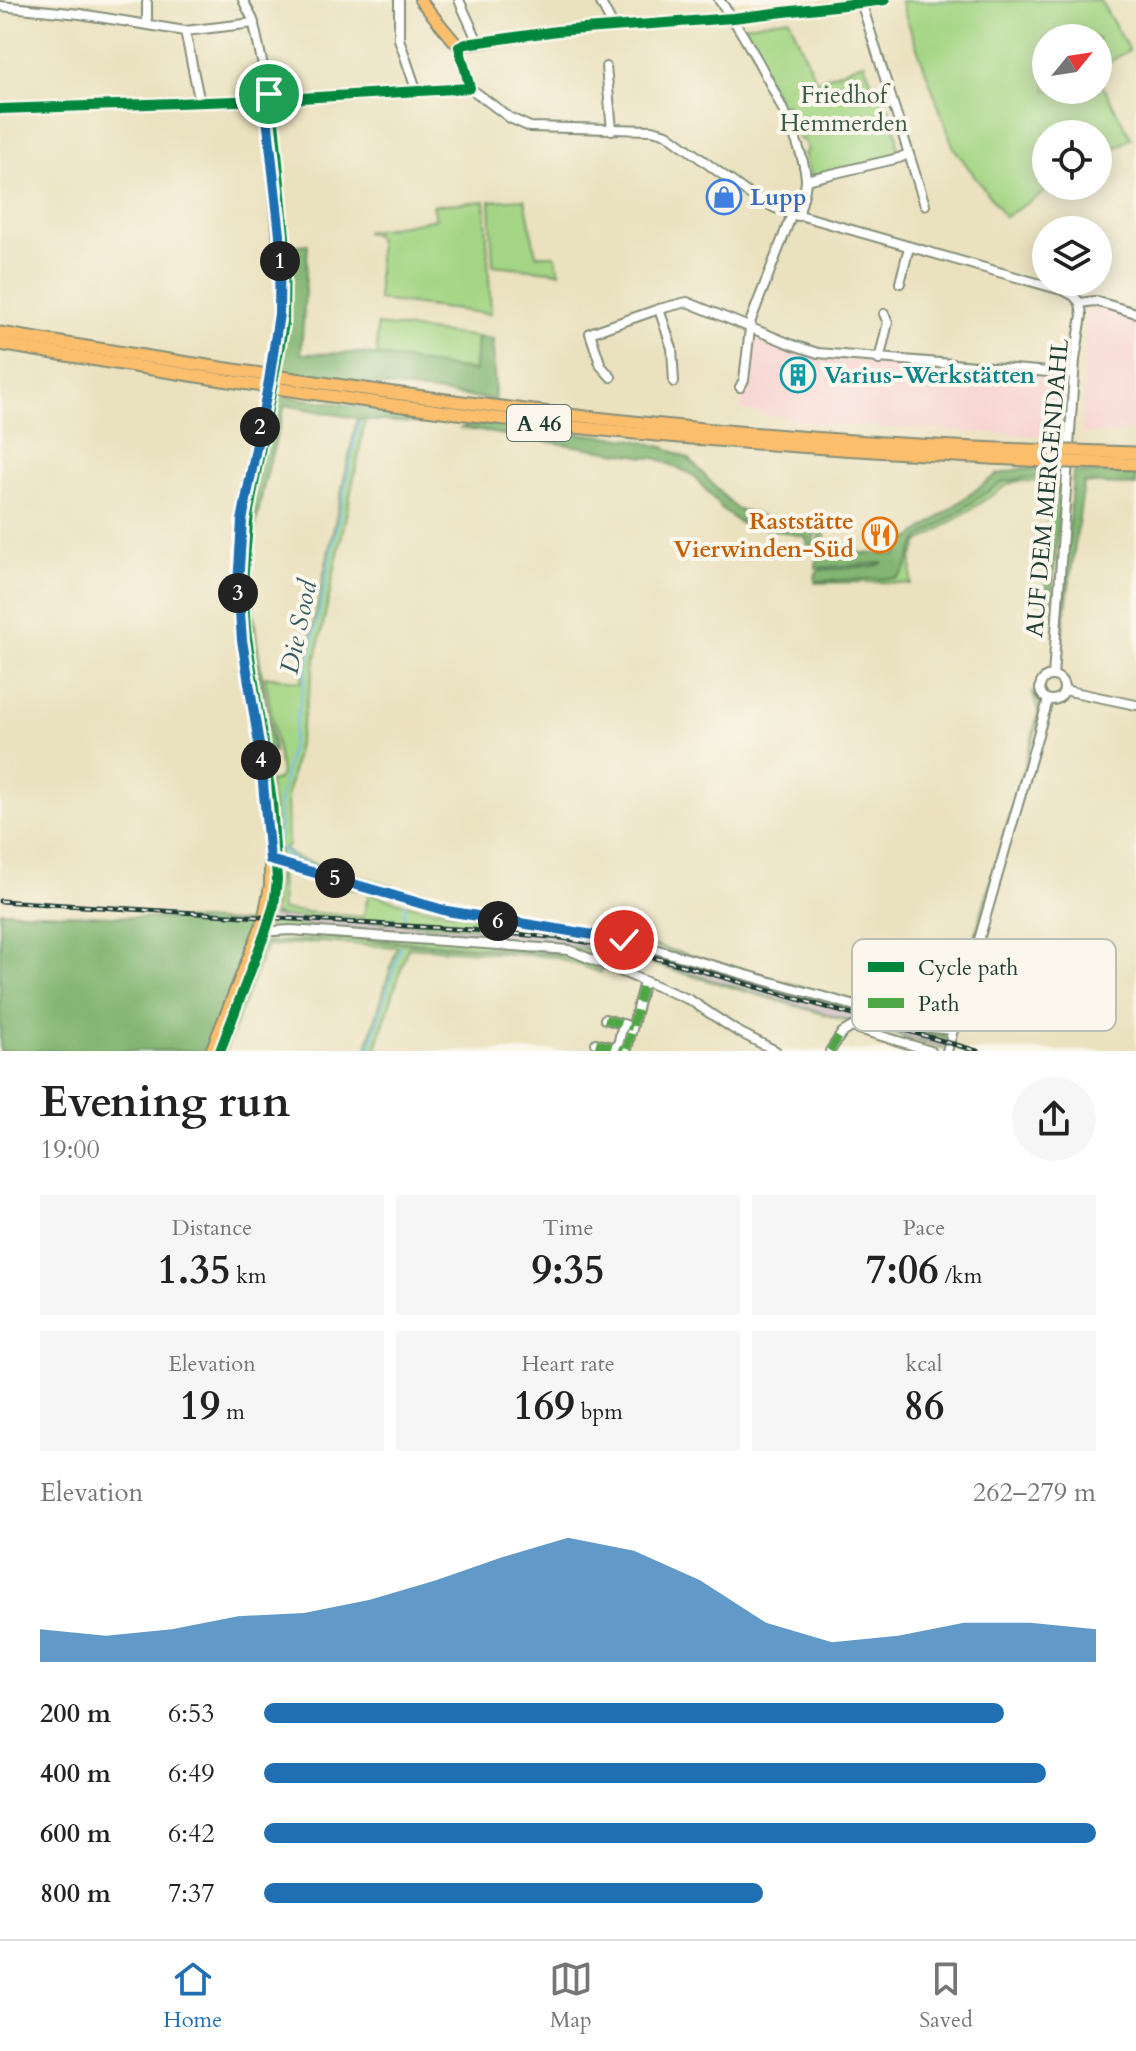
<!DOCTYPE html>
<html lang="en">
<head>
<meta charset="utf-8">
<style>
  body { margin:0; font-family:Cardo,serif; background:#f6f6f6; color:#222; height:100vh; display:flex; flex-direction:column; font-size:30px; white-space:nowrap }
  * { box-sizing:border-box; margin:0 }
  p { font-size:26px; color:#767676 }
  .icon { flex:none; width:44px; height:44px; fill:none; stroke:currentColor; stroke-width:2; stroke-linecap:round; stroke-linejoin:round }
  .map { position:relative; height:1051px; overflow:hidden }
  .drawer { display:flex; flex-direction:column; background:#fff; flex:1 }
  .drawer>* { flex:none }
  .needle { width:52px; rotate:60deg }
  .fabs { position:absolute; left:1032px; top:24px; display:grid; gap:16px }
  .fabs a { display:grid; place-items:center; width:80px; height:80px; border-radius:50%; background:#fff; box-shadow:0 4px 20px #0003; font-size:40px }
  .pin { position:absolute; display:grid; place-items:center; width:68px; height:68px; color:#fff; margin:-34px; border:4px solid #fff; border-radius:50%; box-shadow:0 2px 8px #0007 }
  .km { position:absolute; width:40px; height:40px; margin:-20px; border-radius:50%; background:#222; color:#fff; font-size:22px; line-height:40px; text-align:center }
  .round { display:grid; place-items:center; flex:none; width:84px; height:84px; border-radius:42px; background:#f6f6f6 }
  .head { display:flex; align-items:center; justify-content:space-between; height:136px; padding:0 40px }
  h1 { font-size:44px; font-weight:600; line-height:60px }
  .figures { display:grid; grid-template-columns:repeat(3,1fr); gap:12px; height:136px; padding:8px 40px }
  .figures div { display:grid; align-content:center; border-radius:0px; background:#f6f6f6; text-align:center }
  .figures b { font-size:40px; font-weight:600 }
  .figures small { font-size:22px; font-weight:400 }
  .figures p { font-size:22px }
  .chart { height:224px; padding:16px 40px }
  .chart p { display:flex; justify-content:space-between }
  .chart svg { width:100%; height:144px; margin-top:8px; fill:#1f6fb2; opacity:.7 }
  ul { padding:0 40px; list-style:none; font-size:26px }
  li { display:grid; grid-template-columns:128px 96px 1fr; align-items:center; height:60px }
  li i { height:20px; border-radius:10px; background:#1f6fb2 }
  .dock { display:flex; justify-content:space-around; align-items:center; height:112px; border-top:2px solid #e0e0e0; background:#fff; font-size:22px; color:#767676 }
  .dock a { display:grid; justify-items:center; gap:4px }
  .dock .current { color:#1f6fb2 }
  .map>svg:first-child { display:block }
  .built { fill:#f7d0cf }
  .industrial { fill:#d2bec5 }
  .green { fill:#a4d584; stroke:#62895c; stroke-width:2; fill-rule:evenodd }
  .forest { fill:#83b672; stroke:#517a53; stroke-width:2 }
  .lines { fill:none; stroke-linecap:round; stroke-linejoin:round }
  .stream { stroke:#7cb9ef; stroke-width:2 }
  .minor-casing { stroke:#848f79; stroke-width:12 }
  .major-casing { stroke:#848f79; stroke-width:14 }
  .highway-casing { stroke:#848f79; stroke-width:15 }
  .minor { stroke:#fff; stroke-width:8 }
  .major { stroke:#fabe6d; stroke-width:10 }
  .highway { stroke:#fabe6d; stroke-width:11 }
  .rail-casing { stroke:#1f3d34; stroke-width:5 }
  .rail { stroke:#fbf7ec; stroke-width:2; stroke-dasharray:6; stroke-linecap:butt }
  .major-bridge-casing { stroke:#848f79; stroke-width:14; stroke-linecap:butt }
  .highway-bridge-casing { stroke:#848f79; stroke-width:15; stroke-linecap:butt }
  .major-bridge { stroke:#fabe6d; stroke-width:10 }
  .highway-bridge { stroke:#fabe6d; stroke-width:11 }
  .quiet { stroke:#4fa644; stroke-width:8; stroke-dasharray:16 8; stroke-linecap:butt }
  .cycleway-casing { stroke:#fbf7ec; stroke-width:15 }
  .cycleway { stroke:#00873e; stroke-width:10 }
  .route-casing { stroke:#fff; stroke-width:16 }
  .route { stroke:#1f6fb2; stroke-width:10 }
  .labels { text-anchor:middle; stroke-width:8; stroke-linejoin:round; paint-order:stroke }
  .shield { fill:#fbf7ec; stroke:#61756b; stroke-width:2 }
  .shield-label { font-size:22px; font-weight:bold; fill:#1f3d34 }
  .park-label { font-size:24px; fill:#3a5b44; stroke:#fbf7ec }
  .shop-label { font-size:24px; font-weight:bold; fill:#366cbe; stroke:#fbf7ec; text-anchor:start }
  .culture-label { font-size:24px; font-weight:bold; fill:#0d838f; stroke:#fbf7ec; text-anchor:start }
  .street-label { font-size:24px; fill:#1f3d34; stroke:#fbf7ec }
  .food-label { font-size:24px; font-weight:bold; fill:#c56008; stroke:#fbf7ec; text-anchor:end }
  .water-label { font-size:26px; font-style:italic; fill:#365c63; stroke:#fbf7ec }
  .key { fill:#fbf7ec; stroke:#b9bfb5; stroke-width:2 }
  .key-label { font-size:22px; fill:#1f3d34 }
</style>
</head>
<body>
<div class="map">
<svg width="1136" height="1051" viewBox="0 0 1136 1051">
  <rect width="100%" height="100%" fill="#fbf7ec"/>
  <filter id="ink" filterUnits="userSpaceOnUse"><feTurbulence type="fractalNoise" baseFrequency=".0125" numOctaves="2"/><feDisplacementMap in="SourceGraphic" scale="16" xChannelSelector="R" yChannelSelector="G"/><feConvolveMatrix kernelMatrix="1 2 1 2 8 2 1 2 1" color-interpolation-filters="sRGB"/></filter>
  <filter id="wash" filterUnits="userSpaceOnUse"><feTurbulence type="fractalNoise" baseFrequency=".006" numOctaves="4" result="noise"/><feDisplacementMap in="SourceGraphic" scale="32" xChannelSelector="R" yChannelSelector="G"/><feGaussianBlur stdDeviation="1.8" result="paint"/><feColorMatrix in="noise" values="0 0 0 0 0 0 0 0 0 0 0 0 0 0 0 0 0 1.4 0 .05"/><feComposite in="paint" operator="in"/></filter>
  <g filter="url(#wash)">
    <rect width="100%" height="100%" fill="#eae1be"/>
    <!-- built -->
    <g class="built">
      <path d="M1093 307 1136 320V426L1119 434H1082L1085 329 1090 309Z"/>
      <path d="M752 331 817 356 838 360 1064 376 1059 437 822 424 741 410Z"/>
    </g>
    <!-- industrial -->
    <path class="industrial" d="M272 916 502 929 580 938 686 963 947 1040 945 1049 692 973 597 950 534 941 269 923Z"/>
    <!-- green -->
    <g class="green">
      <path d="M1100 0 1129 50 1098 69V38H1046V90H1098V77L1131 138 1098 159V134H1046V186H1054L1005 217 954 148 900 1Z"/>
      <path d="M789 18 816 81 864 62 875 90 880 89 887 109 890 108 897 136 898 154 891 158 810 176 804 153 808 151 803 139 799 140 795 132 799 129 786 104 781 106 741 26Z"/>
      <path d="M525 199 536 255H555L560 272 493 265 490 201Z"/>
      <path d="M485 201 491 314 378 300V239L374 234 364 232 436 219 433 205Z"/>
      <path d="M377 325 477 337 475 371 377 357Z"/>
      <path d="M357 419 365 420 358 458 287 796 288 846 284 849 295 858 403 889 418 899 447 907 490 916 606 932 933 1023H944L952 1016 954 1017C949 1027 941 1026 931 1025L625 938 447 909 279 857 269 782 278 780 281 773 265 676 301 682Z"/>
      <path d="M1036 476 1051 477 1052 482 1018 481 1009 484 919 543 912 558 911 584 883 582 815 583V581L897 578C913 563 907 553 920 538L1002 482Z"/>
      <path d="M1032 692H1035L1042 708 957 1007H954L1035 728 1038 711Z"/>
      <path d="M282 867 409 905 610 940 948 1036 946 1040 686 963 580 938 502 929 272 916 278 915 273 913 278 869ZM285 869 369 893 363 917 282 910 280 871Z"/>
      <path d="M269 923 534 941 597 950 692 974 945 1049 616 954 591 951 590 955 267 931Z"/>
      <path d="M330 938 554 954 570 957 602 970 601 973 555 957 408 947 375 1051H366L397 947 319 942 266 946 225 1051H221L263 943Z"/>
    </g>
    <!-- forest -->
    <g class="forest">
      <path d="M308 244 301 354 361 353 475 371 477 337 493 339 495 400 280 372 287 300V246Z"/>
      <path d="M273 395 431 416 429 424 365 420 285 405C274 448 260 492 254 537 246 609 264 681 274 752L266 748C260 699 247 651 244 602 241 532 259 463 273 395Z"/>
      <path d="M475 422 631 439 666 448 689 459 736 509 765 517V523L815 528 813 549 809 550 806 537 740 523 724 511 693 475 659 459 461 428Z"/>
      <path d="M1024 468 1063 469 1051 608 1046 607 1050 477 1022 478 1002 482 920 538C908 551 912 568 897 578L815 581 816 573 819 570 875 566 883 563 816 568 819 529H825V551L897 555 899 541H907L996 475Z"/>
      <path d="M1073 472 1136 474V486L1084 483 1060 648Z"/>
      <path d="M0 911 258 923 206 1051H0Z"/>
    </g>
    <g class="lines">
      <!-- stream -->
      <g class="stream">
        <path d="M280 840 279 803 359 422"/>
        <path d="M280 847 291 859 405 895"/>
        <path d="M404 918 405 904"/>
        <path d="M369 1051 401 946"/>
      </g>
    </g>
  </g>
  <g filter="url(#ink)">
    <g class="lines">
      <!-- minor casing -->
      <g class="minor-casing">
        <g id="minor">
          <path d="M399 0V39L417 92"/>
          <path d="M459 0 478 42"/>
          <path d="M719 0C745 32 804 139 806 179 806 192 801 204 798 216"/>
          <path d="M861 2 925 205"/>
          <path d="M147 3V24"/>
          <path d="M601 3 613 26"/>
          <path d="M0 6 80 14 185 31 254 23"/>
          <path d="M185 31 200 103"/>
          <path d="M459 47 552 32 733 18 885 0"/>
          <path d="M606 67 612 130"/>
          <path d="M470 88 510 118 530 127 652 130 667 134 746 192 775 208 1065 291 1074 296 1080 303"/>
          <path d="M0 109 267 100 269 94 253 20 243 0"/>
          <path d="M806 180 899 158 908 154"/>
          <path d="M900 283 909 247"/>
          <path d="M1080 303 1095 301 1136 313"/>
          <path d="M659 309 672 348 674 382"/>
          <path d="M879 360 888 322 884 314"/>
          <path d="M611 377 601 366 590 333 659 309 687 302 793 345 818 353 1074 374"/>
          <path d="M740 387 744 380 751 320 792 214"/>
          <circle cx="1052" cy="688" r="12"/>
          <path d="M1053 676 1075 360 1082 315 1080 303"/>
          <path d="M1064 690 1136 705"/>
          <path d="M270 860C331 873 388 897 448 911 508 926 570 927 630 942L933 1028 953 1030"/>
          <path d="M258 932 291 930 569 950 690 1000 735 1030 776 1051"/>
          <path d="M605 1019 632 1027"/>
          <path d="M596 1043 623 1050"/>
          <path d="M617 1049 623 1024"/>
          <path d="M627 1049 644 981"/>
          <path d="M830 1051 842 1033 852 1027 931 1051"/>
          <path d="M947 1051 1048 700"/>
        </g>
      </g>
      <!-- major casing -->
      <g class="major-casing">
        <g id="major">
          <path d="M273 358 279 314 280 255 267 100 470 88 459 47 420 0"/>
          <path d="M211 1051 263 921 270 886V851L260 750 242 640 238 585 242 521 264 408"/>
        </g>
      </g>
      <!-- highway casing -->
      <g class="highway-casing">
        <g id="highway">
          <path d="M0 333C352 391 706 442 1063 451"/>
          <path d="M0 344C191 376 382 406 574 427 737 444 900 453 1063 462"/>
          <path d="M1073 451 1136 453"/>
          <path d="M1072 462 1136 464"/>
        </g>
      </g>
      <!-- minor -->
      <use href="#minor" class="minor"/>
      <!-- major -->
      <use href="#major" class="major"/>
      <!-- highway -->
      <use href="#highway" class="highway"/>
      <!-- rail casing -->
      <g class="rail-casing">
        <path id="rail" d="M0 901 472 930 562 938 614 947 671 962 977 1051"/>
      </g>
      <!-- rail -->
      <use href="#rail" class="rail"/>
      <!-- major-bridge casing -->
      <g class="major-bridge-casing">
        <path id="major-bridge" d="M264 408 273 358"/>
      </g>
      <!-- highway-bridge casing -->
      <g class="highway-bridge-casing">
        <g id="highway-bridge">
          <path d="M1063 451H1073"/>
          <path d="M1063 462H1072"/>
        </g>
      </g>
      <!-- major-bridge -->
      <use href="#major-bridge" class="major-bridge"/>
      <!-- highway-bridge -->
      <use href="#highway-bridge" class="highway-bridge"/>
      <!-- quiet -->
      <g class="quiet">
        <path d="M605 1019 632 1027"/>
        <path d="M596 1043 623 1050"/>
        <path d="M627 1049 644 981"/>
        <path d="M830 1051 840 1035"/>
      </g>
      <!-- cycleway casing -->
      <g class="cycleway-casing">
        <g id="cycleway">
          <path d="M0 109 267 100 470 88 459 47 466 44 557 31 733 18 885 0"/>
          <path d="M220 1051 265 933 274 905 277 880 272 802 246 630 243 583 249 511 284 323 285 237 272 100"/>
        </g>
      </g>
      <!-- cycleway -->
      <use href="#cycleway" class="cycleway"/>
    </g>
  </g>
  <g class="lines" filter="url(#ink)">
    <!-- route casing -->
    <g class="route-casing">
      <path id="route" d="M269 94 267 117 280 235 279 314 269 381 242 521 238 585 242 640 260 750 270 860 447 911 624 940"/>
    </g>
    <!-- route -->
    <use href="#route" class="route"/>
  </g>
  <!-- icons -->
  <defs>
    <g id="shop-ring" transform="scale(1.8)"><circle r="9.5" fill="#fbf7ec" stroke="#3f7fe0" stroke-width="1.5"/><path d="M-5-2.5h2.3a2.7 3.5 0 0 1 5.4 0H5L5.5 6h-11ZM-1.5-2.5h3a1.5 2.3 0 0 0-3 0Z" fill="#3f7fe0"/></g>
    <g id="building-ring" transform="scale(1.8)"><circle r="9.5" fill="#fbf7ec" stroke="#0f9aa8" stroke-width="1.5"/><path d="M-4-6H4V6H1V3H-1V6H-4ZM-2.5-4.3h1.7v1.8h-1.7ZM.8-4.3h1.7v1.8H.8ZM-2.5-1h1.7V.8h-1.7ZM.8-1h1.7V.8H.8Z" fill="#0f9aa8"/></g>
    <g id="restaurant-ring" transform="scale(1.8)"><circle r="9.5" fill="#fbf7ec" stroke="#e8710a" stroke-width="1.5"/><path d="M-5-6h1v4h1v-4h1v4h1v-4h1v5L-1.5 .5V6h-2V.5L-5-1ZM5-6V6H3V1.5H1.5Q1.5-4 5-6Z" fill="#e8710a"/></g>
  </defs>
  <g fill-rule="evenodd">
    <use href="#shop-ring" x="724" y="197"/>
    <use href="#building-ring" x="798" y="375"/>
    <use href="#restaurant-ring" x="880" y="535"/>
  </g>
  <g class="labels">
    <!-- shield labels -->
    <rect class="shield" x="507" y="405" width="64" height="36" rx="6"/>
    <g class="shield-label">
      <text x="539" y="431">A 46</text>
    </g>
    <!-- park labels -->
    <g class="park-label">
      <text x="844" y="103">Friedhof<tspan x="844" dy="28">Hemmerden</tspan></text>
    </g>
    <!-- shop labels -->
    <g class="shop-label">
      <text x="750" y="205">Lupp</text>
    </g>
    <!-- culture labels -->
    <g class="culture-label">
      <text x="824" y="383">Varius-Werkstätten</text>
    </g>
    <!-- street labels -->
    <g class="street-label">
      <text transform="translate(1047 488) rotate(-85)" y="8">AUF DEM MERGENDAHL</text>
    </g>
    <!-- food labels -->
    <g class="food-label">
      <text x="854" y="529">Raststätte<tspan x="854" dy="28">Vierwinden-Süd</tspan></text>
    </g>
    <!-- water labels -->
    <g class="water-label">
      <text transform="translate(298 627) rotate(-78)" y="9">Die Sood</text>
    </g>
  </g>
  <!-- legend -->
  <rect x="852" y="939" width="264" height="92" rx="12" class="key"/>
  <rect x="868" y="962" width="36" height="10" fill="#00873e"/>
  <rect x="868" y="998" width="36" height="10" fill="#4fa644"/>
  <g class="key-label">
    <text x="918" y="975">Cycle path</text>
    <text x="918" y="1011">Path</text>
  </g>
</svg>
<div class="fabs">
<a><svg class="needle" viewBox="-14 -14 28 28"><path d="M0-13l5 13h-10z" fill="#e53935"/><path d="M0 13l5-13h-10z" fill="#767676"/></svg></a>
<a><svg class="icon" aria-label="locate" viewBox="0 0 24 24"><circle cx="12" cy="12" r="6"/><path d="M12 2v4M12 18v4M2 12h4M18 12h4"/></svg></a>
<a><svg class="icon" aria-label="layers" viewBox="0 0 24 24"><path d="M12 4l9 5-9 5-9-5zM3 14l9 5 9-5"/></svg></a>
</div>
<div class="pin" style="left:269px;top:94px;background:#1e9e55"><svg class="icon" aria-label="arrive" viewBox="0 0 24 24"><path d="M6 21V4h12l-3 4 3 4H6"/></svg></div>
<div class="pin" style="left:624px;top:940px;background:#d93025"><svg class="icon" aria-label="check" viewBox="0 0 24 24"><path d="M5 12l5 5 9-10"/></svg></div>
<b class="km" style="left:280px;top:261px">1</b>
<b class="km" style="left:260px;top:427px">2</b>
<b class="km" style="left:238px;top:593px">3</b>
<b class="km" style="left:261px;top:760px">4</b>
<b class="km" style="left:335px;top:878px">5</b>
<b class="km" style="left:498px;top:921px">6</b>
</div>
<section class="drawer">
<div class="head"><div><h1>Evening run</h1><p>19:00</p></div><a class="round"><svg class="icon" aria-label="share" viewBox="0 0 24 24"><path d="M12 15V3M7 8l5-5 5 5M5 13v7h14v-7"/></svg></a></div>
<div class="figures">
<div><p>Distance</p><b>1.35<small> km</small></b></div>
<div><p>Time</p><b>9:35</b></div>
<div><p>Pace</p><b>7:06<small> /km</small></b></div>
</div>
<div class="figures">
<div><p>Elevation</p><b>19<small> m</small></b></div>
<div><p>Heart rate</p><b>169<small> bpm</small></b></div>
<div><p>kcal</p><b>86</b></div>
</div>
<div class="chart"><p><span>Elevation</span>262–279 m</p>
<svg viewBox="0 0 160 44" preserveAspectRatio="none"><path d="M0 44V34L10 36L20 34L30 30L40 29L50 25L60 19L70 12L80 6L90 10L100 19L110 32L120 38L130 36L140 32L150 32L160 34V44z"/></svg>
</div>
<ul>
<li><b>200 m</b>6:53<i style="width:89%"></i></li>
<li><b>400 m</b>6:49<i style="width:94%"></i></li>
<li><b>600 m</b>6:42<i style="width:100%"></i></li>
<li><b>800 m</b>7:37<i style="width:60%"></i></li>
</ul>
</section>
<nav class="dock">
<a class="current"><svg class="icon" aria-label="home" viewBox="0 0 24 24"><path d="M3 11l9-7 9 7M6 9v11h12V9"/></svg>Home</a>
<a><svg class="icon" aria-label="map" viewBox="0 0 24 24"><path d="M3 6l6-2 6 2 6-2v14l-6 2-6-2-6 2zM9 4v14M15 6v14"/></svg>Map</a>
<a><svg class="icon" aria-label="saved" viewBox="0 0 24 24"><path d="M7 4h10v16l-5-4-5 4z"/></svg>Saved</a>
</nav>
</body>
</html>
